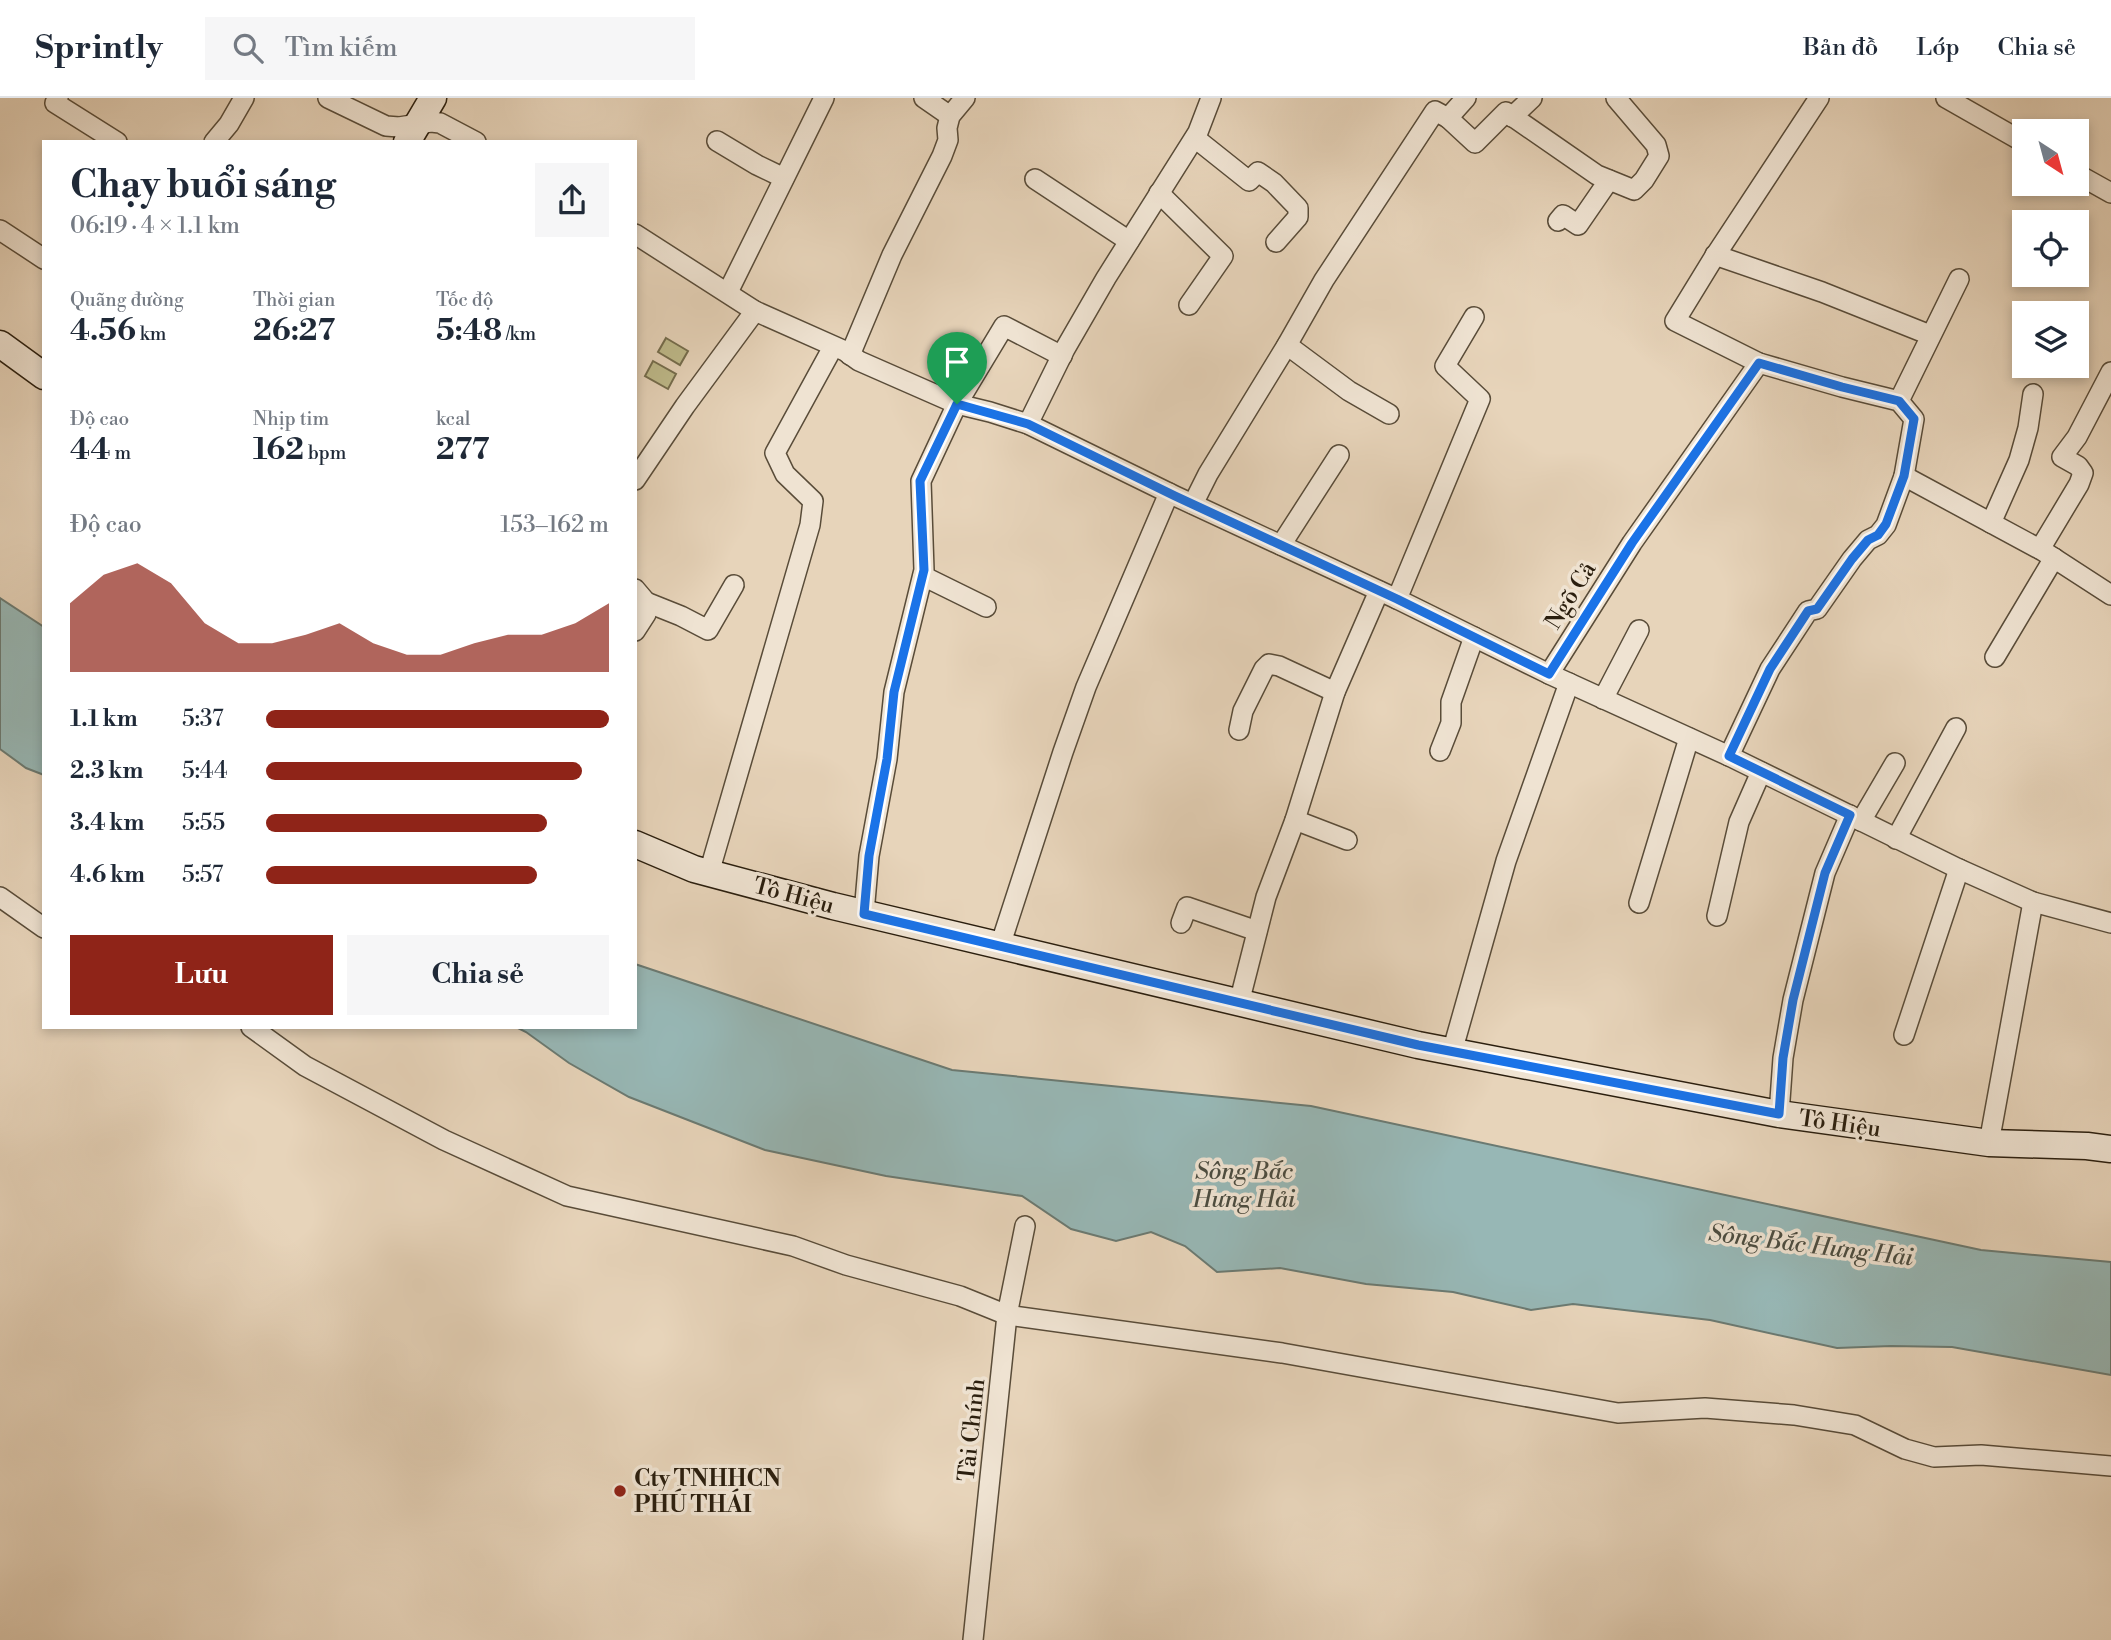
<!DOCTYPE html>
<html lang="vi">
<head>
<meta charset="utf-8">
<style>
  body { margin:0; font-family:"Libre Bodoni",serif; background:#f6f6f7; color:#1f2937; height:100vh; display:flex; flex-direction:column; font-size:26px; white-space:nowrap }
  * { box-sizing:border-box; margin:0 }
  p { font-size:23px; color:#747a83 }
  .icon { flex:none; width:38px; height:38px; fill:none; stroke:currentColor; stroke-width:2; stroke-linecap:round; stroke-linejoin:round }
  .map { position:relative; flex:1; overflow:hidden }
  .panel { position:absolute; left:42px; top:42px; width:595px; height:889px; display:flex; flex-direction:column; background:#fff; border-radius:0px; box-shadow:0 4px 10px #0003 }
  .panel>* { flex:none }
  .needle { width:46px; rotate:144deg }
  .tools { position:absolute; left:2012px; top:21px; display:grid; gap:14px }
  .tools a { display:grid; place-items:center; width:77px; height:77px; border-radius:0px; background:#fff; box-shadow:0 4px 10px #0003; font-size:35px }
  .pin { position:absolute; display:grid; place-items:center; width:60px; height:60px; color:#fff; margin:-72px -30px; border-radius:50% 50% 50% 0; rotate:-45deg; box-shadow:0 0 7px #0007 }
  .pin .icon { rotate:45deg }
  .round { display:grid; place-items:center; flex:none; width:74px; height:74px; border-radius:0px; background:#f6f6f7 }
  .overview { display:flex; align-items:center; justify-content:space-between; height:119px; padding:0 28px }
  h1 { font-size:38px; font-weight:700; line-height:52px }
  .stats { display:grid; grid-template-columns:repeat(3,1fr); gap:10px; height:119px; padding:7px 28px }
  .stats div { display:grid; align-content:center }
  .stats b { font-size:30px; font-weight:700 }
  .stats small { font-size:19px; font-weight:400 }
  .stats p { font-size:19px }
  .chart { height:196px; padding:14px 28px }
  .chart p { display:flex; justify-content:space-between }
  .chart svg { width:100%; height:126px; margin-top:7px; fill:#8f2418; opacity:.7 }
  .action { display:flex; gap:14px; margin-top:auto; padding:14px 28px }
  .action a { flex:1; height:80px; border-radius:0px; background:#8f2418; color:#fff; font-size:28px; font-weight:700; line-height:80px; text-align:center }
  .action a+a { background:#f6f6f7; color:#1f2937 }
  ul { padding:0 28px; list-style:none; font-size:23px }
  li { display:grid; grid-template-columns:112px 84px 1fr; align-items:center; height:52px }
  li i { height:18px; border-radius:9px; background:#8f2418 }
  header { display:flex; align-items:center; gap:42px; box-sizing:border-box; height:98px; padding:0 35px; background:#fff; border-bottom:2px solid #e0e1e3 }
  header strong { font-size:33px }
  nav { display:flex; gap:38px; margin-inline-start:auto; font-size:24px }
  .search { width:490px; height:63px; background:#f6f6f7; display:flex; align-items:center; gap:18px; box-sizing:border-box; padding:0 24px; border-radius:0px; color:#747a83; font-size:26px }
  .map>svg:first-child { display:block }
  .green { fill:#beba8a; stroke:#746c4c; stroke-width:2 }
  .water { fill:#97b7b5; stroke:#6b7a72; stroke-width:2 }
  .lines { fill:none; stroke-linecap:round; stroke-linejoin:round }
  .street-casing { stroke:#594c39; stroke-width:22 }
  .secondary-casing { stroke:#2a1e0e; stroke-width:29 }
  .street { stroke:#efe3d2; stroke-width:19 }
  .secondary { stroke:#efe3d2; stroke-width:26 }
  .route-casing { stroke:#fff; stroke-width:14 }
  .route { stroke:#1a73e8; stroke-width:9 }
  .poi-dot { fill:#8f2418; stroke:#efe3d2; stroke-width:2.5 }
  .labels { text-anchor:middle; stroke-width:7; stroke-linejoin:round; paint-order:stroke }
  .street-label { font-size:23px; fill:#2a1e0e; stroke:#efe3d2 }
  .poi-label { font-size:23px; font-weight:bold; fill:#2a1e0e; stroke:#efe3d2; text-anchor:start }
  .water-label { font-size:24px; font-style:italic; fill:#4b4c40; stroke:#efe3d2 }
</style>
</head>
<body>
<header>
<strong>Sprintly</strong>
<div class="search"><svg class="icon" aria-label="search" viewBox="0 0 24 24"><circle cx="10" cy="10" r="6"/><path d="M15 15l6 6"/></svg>Tìm kiếm</div>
<nav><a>Bản đồ</a><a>Lớp</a><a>Chia sẻ</a></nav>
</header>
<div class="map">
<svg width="2111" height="1542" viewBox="0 0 2111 1542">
  <rect width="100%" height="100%" fill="#e7d4ba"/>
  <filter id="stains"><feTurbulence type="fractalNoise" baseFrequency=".00286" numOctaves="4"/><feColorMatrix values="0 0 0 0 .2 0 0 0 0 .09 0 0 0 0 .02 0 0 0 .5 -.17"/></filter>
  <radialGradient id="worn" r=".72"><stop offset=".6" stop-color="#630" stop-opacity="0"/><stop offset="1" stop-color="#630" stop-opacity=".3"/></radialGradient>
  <!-- green -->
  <g class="green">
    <path d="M666 240 688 253 680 267 658 254Z"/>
    <path d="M653 263 676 276 668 291 645 278Z"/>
  </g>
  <!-- water -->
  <g class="water">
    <path d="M0 500 44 529V677L26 670 0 651Z"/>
    <path d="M635 866 952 972 1311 1008 1981 1152 2111 1164V1277L1952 1249 1891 1248 1837 1250 1710 1222 1573 1206 1531 1212 1453 1194 1366 1186 1280 1170 1217 1174 1185 1148 1151 1134 1116 1143 1071 1131 1022 1098 886 1078 765 1052 629 999 569 965 526 934 516 929H635Z"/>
  </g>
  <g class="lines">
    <!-- street casing -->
    <g class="street-casing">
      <g id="street">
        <path d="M58 0 55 5 117 44"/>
        <path d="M328 0 386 28 399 29 431 24 440 25 476 44"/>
        <path d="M924 0 950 18"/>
        <path d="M1946 0 2025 45"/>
        <path d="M1512 19 1532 0"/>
        <path d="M1448 20 1475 45 1506 14 1597 77 1634 92 1644 82 1659 58 1656 47 1616 0"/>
        <path d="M1195 40 1249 83 1258 74 1274 85 1298 110V119L1276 144"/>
        <path d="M717 43 757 67 784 80"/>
        <path d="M214 44 229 26 244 0"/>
        <path d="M2077 76 2111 95"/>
        <path d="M1035 81 1129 143"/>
        <path d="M1159 95 1223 158 1189 207"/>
        <path d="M1558 123 1563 117 1578 127 1609 82"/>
        <path d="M0 132 44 161"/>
        <path d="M635 136 755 213 845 253 859 263 957 306 990 314 1028 326 1175 398 1397 501 1549 576 1729 658 1959 771 2033 804 2111 825"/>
        <path d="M1715 157 1822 194 1930 237"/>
        <path d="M728 194 824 0"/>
        <path d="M1287 247 1349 293 1389 316"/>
        <path d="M850 257 892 157 942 58 948 42 947 30 950 18 965 0"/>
        <path d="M1899 303 1959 181"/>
        <path d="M1028 326 1065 251 1106 180 1198 34 1211 0"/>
        <path d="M1904 378 2043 453 2111 497"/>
        <path d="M635 382 685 308 755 213"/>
        <path d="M1193 406 1208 376 1287 247 1324 182 1435 13 1448 20 1466 0"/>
        <path d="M1991 425 2019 362 2028 330 2033 296"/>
        <path d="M1281 447 1339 357"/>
        <path d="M2040 451 2079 386 2083 375 2078 368 2062 359 2077 339 2111 274"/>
        <path d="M923 478 986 509"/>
        <path d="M635 491 646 504V516L635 533"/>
        <path d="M1397 501 1480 301 1445 268 1474 219"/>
        <path d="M646 504 681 518 708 532 734 487"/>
        <path d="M1995 559 2054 460"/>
        <path d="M1549 576 1632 445 1759 265"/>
        <path d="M1603 601 1639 532"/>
        <path d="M1239 632 1243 613 1264 571 1269 566 1279 568 1335 594"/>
        <path d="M1440 653 1451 625V604L1474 539"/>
        <path d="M1729 658 1770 571 1808 513 1817 511 1852 461 1868 442 1878 437 1886 427 1904 378 1914 321 1899 303 1842 289 1759 265 1675 223 1713 161 1819 0"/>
        <path d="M1295 722 1347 742"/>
        <path d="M1861 723 1895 665"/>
        <path d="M1896 741 1956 630"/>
        <path d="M709 775 810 427 813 403 785 376 775 355 833 249"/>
        <path d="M0 799 44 830"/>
        <path d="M1639 805 1689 640"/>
        <path d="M864 815 869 758 887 661 894 594 924 472 921 383 957 306 1004 228 1062 258"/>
        <path d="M1717 818 1739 724 1761 674"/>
        <path d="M1181 825 1187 809 1257 833"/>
        <path d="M1000 848 1063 654 1086 589 1169 395"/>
        <path d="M1239 905 1266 799 1295 722 1335 594 1379 493"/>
        <path d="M251 929 305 968 444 1042 567 1098 793 1148 846 1167 960 1198 1007 1217 1282 1255 1618 1315 1705 1310 1794 1317 1855 1327 1905 1351 1934 1359 1981 1357 2111 1368"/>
        <path d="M1904 937 1959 771"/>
        <path d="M1452 954 1506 763 1569 585"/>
        <path d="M1779 1016 1783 960 1793 902 1825 775 1850 717"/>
        <path d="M1989 1045 2033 804"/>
        <path d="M973 1542 1007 1217 1025 1128"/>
      </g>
    </g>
    <!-- secondary casing -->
    <g class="secondary-casing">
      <g id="secondary">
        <path d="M407 44 433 0"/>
        <path d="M0 246 44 278"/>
        <path d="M635 746 694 771 833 808 1418 947 1779 1016 1989 1045 2087 1048 2111 1051"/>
      </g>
    </g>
    <!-- street -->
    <use href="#street" class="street"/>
    <!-- secondary -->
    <use href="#secondary" class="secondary"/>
  </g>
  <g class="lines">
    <!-- route casing -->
    <g class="route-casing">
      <path id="route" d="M1759 265 1842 289 1899 303 1914 321 1904 378 1886 426 1878 437 1868 442 1852 461 1817 511 1808 513 1770 571 1729 658 1850 717 1825 775 1793 902 1783 960 1779 1016 1418 947 864 816 869 758 887 661 894 594 924 472 920 383 957 306 1028 326 1175 398 1397 501 1549 576 1632 445Z"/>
    </g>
    <!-- route -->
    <use href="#route" class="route"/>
  </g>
  <!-- markers -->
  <circle class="poi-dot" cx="620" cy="1393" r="7"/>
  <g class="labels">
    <!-- street labels -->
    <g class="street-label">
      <text transform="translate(1570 497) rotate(-58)" y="8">Ngõ Cả</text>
      <text transform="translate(794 797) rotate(15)" y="8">Tô Hiệu</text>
      <text transform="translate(1840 1025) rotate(8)" y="8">Tô Hiệu</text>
      <text transform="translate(971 1332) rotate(-84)" y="8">Tài Chính</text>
    </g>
    <!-- poi labels -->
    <g class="poi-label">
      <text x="634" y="1388">Cty TNHHCN<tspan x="634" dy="26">PHÚ THÁI</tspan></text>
    </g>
    <!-- water labels -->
    <g class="water-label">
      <text x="1244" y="1081">Sông Bắc<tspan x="1244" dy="28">Hưng Hải</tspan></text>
      <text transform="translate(1811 1147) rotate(7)" y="8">Sông Bắc Hưng Hải</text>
    </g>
  </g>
  <rect width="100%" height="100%" filter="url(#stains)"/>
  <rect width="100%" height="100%" fill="url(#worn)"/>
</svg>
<div class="tools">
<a><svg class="needle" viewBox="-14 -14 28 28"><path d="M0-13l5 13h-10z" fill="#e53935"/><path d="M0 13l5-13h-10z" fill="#747a83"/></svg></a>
<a><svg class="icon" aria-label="locate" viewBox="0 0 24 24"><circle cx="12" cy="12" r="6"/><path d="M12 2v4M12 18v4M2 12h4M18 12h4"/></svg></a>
<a><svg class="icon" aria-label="layers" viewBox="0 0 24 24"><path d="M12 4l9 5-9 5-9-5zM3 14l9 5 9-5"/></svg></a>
</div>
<div class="pin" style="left:957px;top:306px;background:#1e9e55"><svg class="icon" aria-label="arrive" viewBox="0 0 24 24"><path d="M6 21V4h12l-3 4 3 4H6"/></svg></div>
<section class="panel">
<div class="overview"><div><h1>Chạy buổi sáng</h1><p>06:19 · 4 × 1.1 km</p></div><a class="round"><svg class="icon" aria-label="share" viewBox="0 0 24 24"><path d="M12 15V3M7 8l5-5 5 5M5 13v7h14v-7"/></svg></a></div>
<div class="stats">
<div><p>Quãng đường</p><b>4.56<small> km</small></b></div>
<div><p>Thời gian</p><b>26:27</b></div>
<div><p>Tốc độ</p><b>5:48<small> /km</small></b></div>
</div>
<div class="stats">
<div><p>Độ cao</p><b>44<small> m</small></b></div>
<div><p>Nhịp tim</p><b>162<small> bpm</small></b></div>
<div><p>kcal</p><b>277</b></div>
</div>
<div class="chart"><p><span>Độ cao</span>153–162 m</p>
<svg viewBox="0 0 160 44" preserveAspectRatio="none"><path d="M0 44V20L10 10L20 6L30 13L40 27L50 34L60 34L70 31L80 27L90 34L100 38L110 38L120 34L130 31L140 31L150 27L160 20V44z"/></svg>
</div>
<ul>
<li><b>1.1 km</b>5:37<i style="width:100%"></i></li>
<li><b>2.3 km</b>5:44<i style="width:92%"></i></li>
<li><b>3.4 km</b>5:55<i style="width:82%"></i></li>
<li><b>4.6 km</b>5:57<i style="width:79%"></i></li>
</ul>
<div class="action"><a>Lưu</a><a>Chia sẻ</a></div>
</section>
</div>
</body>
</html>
